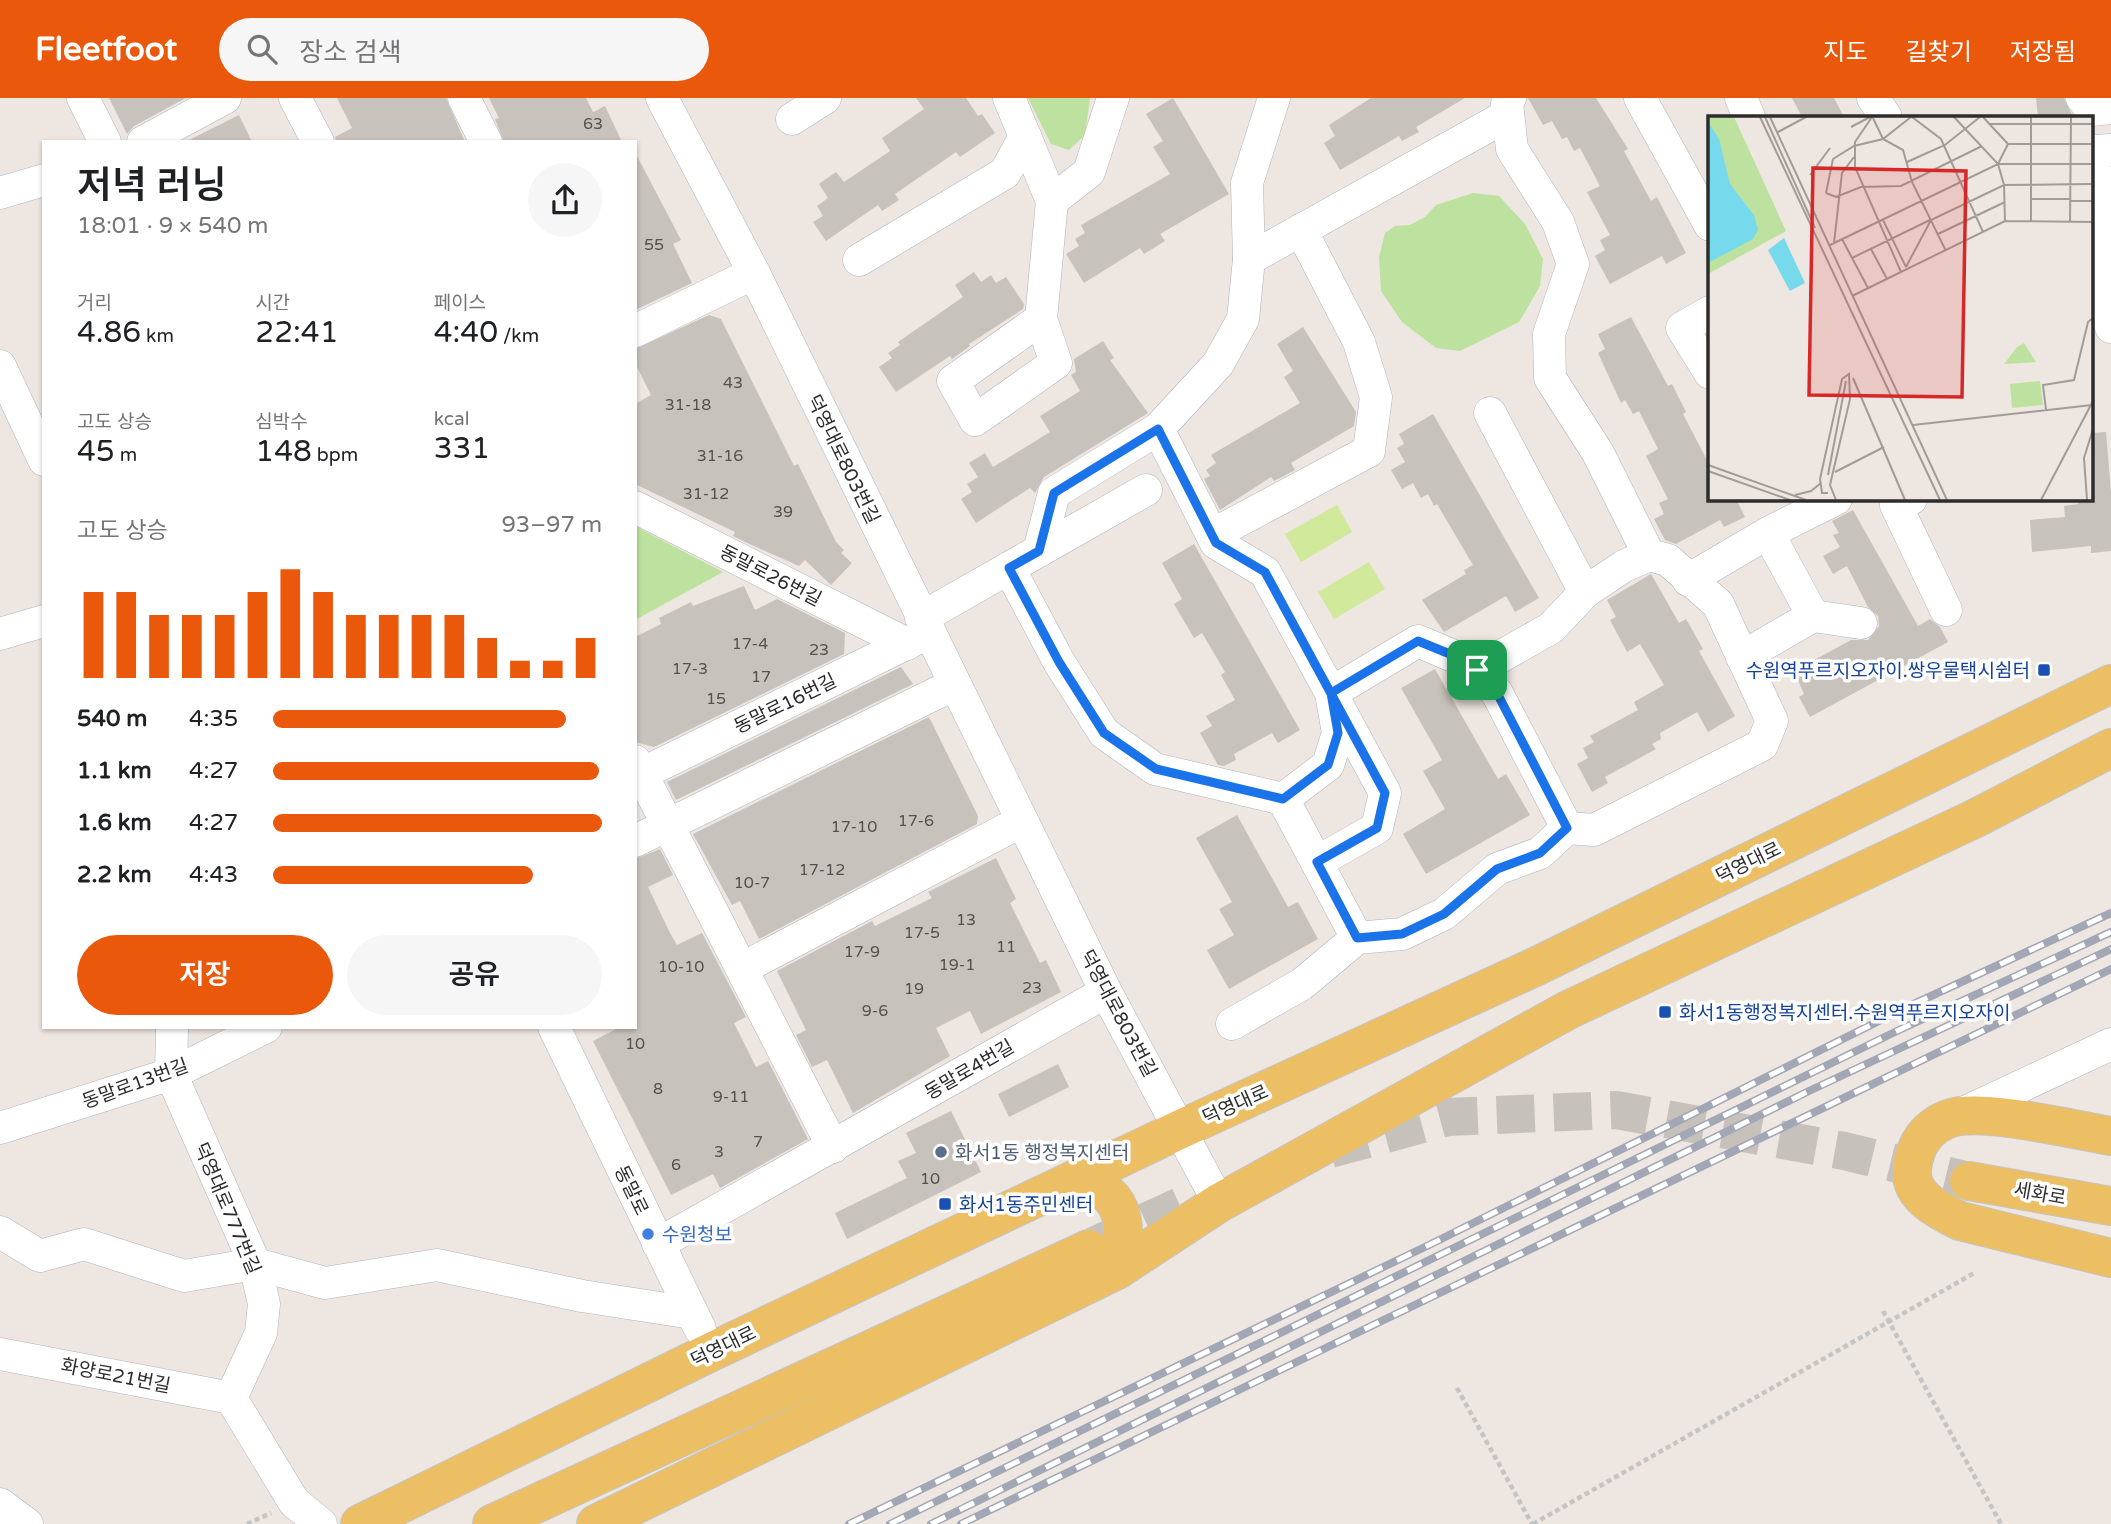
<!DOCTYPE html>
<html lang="ko">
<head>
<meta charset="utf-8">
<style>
  body { margin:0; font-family:"Varela Round","Noto Sans KR",sans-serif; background:#f6f6f6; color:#202124; height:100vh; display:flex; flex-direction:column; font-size:26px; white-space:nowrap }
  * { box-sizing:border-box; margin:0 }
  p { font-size:23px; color:#757577 }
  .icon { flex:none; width:38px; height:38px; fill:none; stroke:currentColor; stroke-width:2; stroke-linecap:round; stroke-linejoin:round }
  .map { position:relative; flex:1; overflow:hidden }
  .drawer { position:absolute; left:42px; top:42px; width:595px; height:889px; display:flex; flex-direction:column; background:#fff; border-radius:0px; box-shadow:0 2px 5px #0004 }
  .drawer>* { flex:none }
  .pin { position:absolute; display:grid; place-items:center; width:60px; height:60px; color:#fff; margin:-30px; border-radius:14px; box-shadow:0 4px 10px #0006 }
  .round { display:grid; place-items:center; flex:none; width:74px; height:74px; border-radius:37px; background:#f6f6f6 }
  .headline { display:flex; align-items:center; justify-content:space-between; height:119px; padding:0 35px }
  h1 { font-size:38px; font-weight:600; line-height:52px }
  .figures { display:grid; grid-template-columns:repeat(3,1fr); gap:10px; height:119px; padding:7px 35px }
  .figures div { display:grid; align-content:center }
  .figures b { font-size:30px; font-weight:600 }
  .figures small { font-size:19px; font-weight:400 }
  .figures p { font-size:19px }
  .chart { height:196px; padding:14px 35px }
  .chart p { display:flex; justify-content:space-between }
  .chart svg { width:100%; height:126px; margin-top:7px; stroke:#ea580c; stroke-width:6 }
  .primary-button { display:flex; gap:14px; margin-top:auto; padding:14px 35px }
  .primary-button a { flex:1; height:80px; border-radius:42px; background:#ea580c; color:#fff; font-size:28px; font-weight:600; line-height:80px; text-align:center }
  .primary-button a+a { background:#f6f6f6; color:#202124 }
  ul { padding:0 35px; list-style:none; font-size:23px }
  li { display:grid; grid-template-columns:112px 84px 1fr; align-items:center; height:52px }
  li i { height:18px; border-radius:9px; background:#ea580c }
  header { display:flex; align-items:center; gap:42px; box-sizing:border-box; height:98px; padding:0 35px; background:#ea580c; color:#fff }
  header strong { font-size:33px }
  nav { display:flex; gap:38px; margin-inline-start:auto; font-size:24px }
  .search { width:490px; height:63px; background:#f6f6f6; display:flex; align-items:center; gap:18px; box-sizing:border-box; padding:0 24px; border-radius:38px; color:#757577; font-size:26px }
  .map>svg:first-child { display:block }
  .green { fill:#bde29f }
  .pitch { fill:#d0e99b }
  .building { fill:#c7c2bb }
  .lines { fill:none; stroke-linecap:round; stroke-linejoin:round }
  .major-tunnel { stroke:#c7c1bc; stroke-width:38; stroke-dasharray:38 19; stroke-linecap:butt }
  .minor-casing { stroke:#b0b4bd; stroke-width:33 }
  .major-casing { stroke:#c4c4c4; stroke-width:40 }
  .path { stroke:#c4c4c4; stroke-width:4.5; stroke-dasharray:5 3.5; stroke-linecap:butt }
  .minor { stroke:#fff; stroke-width:32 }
  .major { stroke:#edbf65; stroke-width:38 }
  .rail-casing { stroke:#a2a7b6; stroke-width:8 }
  .rail { stroke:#fff; stroke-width:5; stroke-dasharray:16; stroke-linecap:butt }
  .route-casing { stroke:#fff; stroke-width:14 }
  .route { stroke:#1a73e8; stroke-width:9 }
  .transit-dot { fill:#1a4fb4; stroke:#fff; stroke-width:2.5 }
  .service-dot { fill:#5c6f8a; stroke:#fff; stroke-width:2.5 }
  .shop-dot { fill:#3f7fe0; stroke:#fff; stroke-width:2.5 }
  .labels { text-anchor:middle; stroke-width:7; stroke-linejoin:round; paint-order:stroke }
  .number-label { font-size:16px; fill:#545250 }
  .street-label { font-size:19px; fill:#2d2d2d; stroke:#fff }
  .transit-label { font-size:19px; fill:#164399; stroke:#fff; text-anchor:start }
  .service-label { font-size:19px; fill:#4e5e75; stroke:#fff; text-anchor:start }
  .shop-label { font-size:19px; fill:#366cbe; stroke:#fff; text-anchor:start }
  .inset-road { fill:none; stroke:#a19c98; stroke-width:2 }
  .view { fill:#d62828; fill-opacity:0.15; stroke:#d62828; stroke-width:3.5 }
  .inset-edge { fill:none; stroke:#2d2d2d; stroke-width:3.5 }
</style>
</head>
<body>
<header>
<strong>Fleetfoot</strong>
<div class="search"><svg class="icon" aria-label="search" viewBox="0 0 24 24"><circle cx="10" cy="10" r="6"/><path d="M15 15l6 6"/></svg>장소 검색</div>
<nav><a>지도</a><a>길찾기</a><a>저장됨</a></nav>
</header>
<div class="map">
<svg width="2111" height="1426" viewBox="0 0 2111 1426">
  <rect width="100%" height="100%" fill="#eee6e0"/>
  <!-- green -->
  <g class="green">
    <path d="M1028 0H1090L1085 37 1069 52 1051 46Z"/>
    <path d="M1473 95 1499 98 1525 126 1543 161 1540 188 1519 224 1460 253 1436 250 1402 224 1381 193 1379 159 1385 135 1395 128 1410 127 1425 119 1436 107Z"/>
    <path d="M635 428 723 474 635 522Z"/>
  </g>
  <!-- pitch -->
  <g class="pitch">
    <path d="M1337 407 1352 434 1301 464 1285 436Z"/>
    <path d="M1369 464 1385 491 1334 521 1318 494Z"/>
  </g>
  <!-- building -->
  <g class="building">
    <path d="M109 0H186L134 28 127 36Z"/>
    <path d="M337 0H446L465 44H336L335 39 352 30Z"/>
    <path d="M489 0H586L593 14 605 8 622 44H504L495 21 499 20Z"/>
    <path d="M916 0H966L978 18 982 16 995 35 960 59 956 54 895 96 899 102 882 113 878 107 826 143 813 124 823 118 817 108 828 100 819 86 836 74 844 84 890 53 882 40 924 11Z"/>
    <path d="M1173 0 1229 96 1160 136 1165 143 1144 156 1140 150 1084 185 1066 156 1079 148 1075 141 1085 135 1081 127 1170 76 1153 49 1163 43 1146 16Z"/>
    <path d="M1371 0H1465L1416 29 1419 34 1402 43 1399 38 1340 72 1324 45 1335 38 1329 27Z"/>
    <path d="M1528 0H1596L1628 51 1624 53 1651 103 1657 99 1686 155 1666 166 1662 158 1610 186 1595 158 1605 152 1600 142 1610 137 1587 94 1600 88 1580 50 1574 53 1567 39 1562 41 1552 23 1543 27Z"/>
    <path d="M1792 0H1834L1844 19H1802Z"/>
    <path d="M2036 0H2064L2073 19H2038Z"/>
    <path d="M239 17 252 44H185Z"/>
    <path d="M635 54 681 142 673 146 692 185 635 212Z"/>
    <path d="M974 174 981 184 991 177 996 185 1006 179 1024 206 1023 211 969 246 970 248 952 261 950 258 896 294 879 269 892 260 888 255 900 247 898 244 963 199 955 187Z"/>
    <path d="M709 217 721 221 794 368 798 366 836 444 844 452 841 455 852 465 831 487 805 462 799 468 743 443 733 438 735 434 635 386V306L651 297 635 265V251Z"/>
    <path d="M1631 219 1668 288 1672 286 1686 314 1683 316 1710 368V401H1736L1745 419 1724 429 1720 422 1676 446 1665 442 1654 421 1664 416 1659 405 1668 401 1646 358 1658 351 1639 313 1633 316 1625 302 1621 305 1598 255 1605 251 1598 236Z"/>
    <path d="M1303 229 1356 314 1354 328 1291 365 1295 372 1274 383 1271 379 1220 412 1204 381 1210 378 1206 372 1216 365 1211 357 1300 305 1284 279 1293 273 1277 246Z"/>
    <path d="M1103 243 1114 260 1110 262 1148 315 1044 379 1035 395 1030 390 976 425 961 401 972 394 967 386 978 379 969 365 985 355 993 369 1050 334 1040 318 1080 293 1071 277 1076 274 1074 261Z"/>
    <path d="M1433 316 1539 500 1515 514 1506 498 1444 534 1422 502 1466 476 1464 472 1473 467 1437 406 1434 408 1428 396 1421 400 1413 385 1402 391 1391 372 1405 364 1397 350 1404 346 1399 336Z"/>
    <path d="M2106 334 2111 394V453L2091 455V448L2032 454 2030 422 2065 419 2064 408 2078 406V401H2092V335Z"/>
    <path d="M1853 412 1918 528 1930 521 1940 529 1948 544 1810 619 1799 599 1804 596 1797 580 1809 574 1805 567 1851 542H1868L1879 528 1878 518 1868 509 1847 468 1833 476 1823 458 1840 449 1833 437 1839 435 1832 423Z"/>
    <path d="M1194 446 1300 632 1278 645 1272 635 1234 656 1236 662 1224 668 1218 667 1200 635 1212 628 1206 618 1235 602 1221 577 1225 574 1202 535 1194 540 1174 506 1182 501 1162 465Z"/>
    <path d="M1651 476 1679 525 1686 521 1703 551 1699 553 1735 618 1708 634 1697 614 1660 635 1661 641 1652 646 1656 651 1605 679 1608 685 1592 694 1577 666 1588 660 1583 650 1594 644 1590 638 1638 612 1634 604 1664 587 1640 546 1627 554 1610 522 1616 519 1607 502Z"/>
    <path d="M744 488 755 512 777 501 845 535 844 556 654 649 635 644V539L661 526 659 520 691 504 693 508Z"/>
    <path d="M901 569 913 586 676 702 667 684Z"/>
    <path d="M1435 571 1498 681 1506 676 1530 717 1426 776 1403 736 1445 711 1423 673 1442 662 1401 590Z"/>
    <path d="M929 619 978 718 977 726 759 841 740 803 732 807 693 736Z"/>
    <path d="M1237 717 1288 809 1298 804 1318 841 1229 891 1207 852 1234 837 1219 811 1232 804 1196 740Z"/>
    <path d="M660 751 673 777 648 789 670 835 677 847 702 835 746 919 734 925 756 969 768 963 808 1041 720 1090 713 1076 671 1097 593 943 620 929H635V761Z"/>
    <path d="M996 760 1016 801 1010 805 1040 865 1046 862 1061 894 981 936 970 913 936 930 950 958 853 1015 827 962 812 969 796 937 806 932 777 873 872 823 875 828 932 800 928 794Z"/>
    <path d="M1058 966 1069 989 1009 1019 998 996Z"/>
    <path d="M951 1013 981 1074 847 1141 835 1115 907 1080 898 1063 916 1055 906 1035Z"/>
  </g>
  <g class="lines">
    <!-- major-tunnel -->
    <g class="major-tunnel">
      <path d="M1330 1051 1448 1019 1616 1012 1844 1053 1969 1083"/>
      <path d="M1094 1148 1224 1088"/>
    </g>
    <!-- minor casing -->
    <g class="minor-casing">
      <g id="minor">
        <path d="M83 0 105 44"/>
        <path d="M295 0 318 44"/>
        <path d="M464 0 486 44"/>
        <path d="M662 0 754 175 1106 894 1219 1105"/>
        <path d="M1009 0 1052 103"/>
        <path d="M1274 0 1247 85 1249 161 1243 221 1218 266 1158 331 1216 445 1265 474 1331 595 1338 635 1328 667 1283 701 1357 840"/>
        <path d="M1510 0 1507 5 1512 51 1558 124 1573 166 1549 236 1550 280 1598 355 1649 457"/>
        <path d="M1640 0 1710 127"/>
        <path d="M1741 0 1749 19"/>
        <path d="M1873 0 1886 19"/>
        <path d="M2082 0 2092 12 2111 10"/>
        <path d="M792 21 825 0"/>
        <path d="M143 44 225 0"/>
        <path d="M2111 52 2095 53 2111 229"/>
        <path d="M0 95 44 82"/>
        <path d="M1249 161 1508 17"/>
        <path d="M859 162 1005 75 1025 38"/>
        <path d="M1710 214 1682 230 1710 275"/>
        <path d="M1041 221 953 283 975 322 1056 265 1041 221 1052 103 1089 74 1113 0"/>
        <path d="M635 233 754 175"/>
        <path d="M0 268 44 362"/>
        <path d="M1911 401 1896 407 1946 512"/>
        <path d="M635 409 907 546"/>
        <path d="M1212 437 1369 353 1376 299 1359 244 1301 132"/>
        <path d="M1039 453 1054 395 1158 331"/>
        <path d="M1009 470 1059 564 1104 635 1155 671 1283 701"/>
        <path d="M1688 482 1768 435"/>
        <path d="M1813 518 1768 435 1836 401"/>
        <path d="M921 520 1146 392"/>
        <path d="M0 536 44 523"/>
        <path d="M1742 559 1813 518 1861 525"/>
        <path d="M1477 572 1551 530 1585 494 1490 315"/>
        <path d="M635 663 833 1049"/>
        <path d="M635 679 928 535"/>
        <path d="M635 743 953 587"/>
        <path d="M1317 764 1377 730 1385 695 1331 595 1418 543 1472 566 1497 595 1567 730 1594 732 1762 647 1772 623 1718 506 1668 462 1649 457 1624 468 1585 494"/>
        <path d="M743 870 1022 723"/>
        <path d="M1232 926 1302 886 1357 840 1402 836 1444 816 1497 771 1540 755 1567 730"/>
        <path d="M172 929 171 976 255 1166 264 1206 261 1235 231 1300"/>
        <path d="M554 929 700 1231"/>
        <path d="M1957 1018 2111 946"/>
        <path d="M0 1030 171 976 266 929"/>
        <path d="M0 1134 40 1158 84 1146 184 1178 255 1166 325 1185 437 1167 582 1198 692 1215"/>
        <path d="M658 1146 1106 894"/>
        <path d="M0 1256 231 1300"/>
        <path d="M231 1300 294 1404 321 1426"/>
        <path d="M0 1406 27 1426"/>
      </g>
    </g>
    <!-- major casing -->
    <g class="major-casing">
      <g id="major">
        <path d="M2111 1038C2075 1032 1983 1010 1951 1020 1927 1028 1914 1047 1912 1072 1910 1099 1940 1113 1960 1123L2111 1160"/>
        <path d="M1969 1083 2111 1108"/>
        <path d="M1070 1084C1125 1085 1130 1128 1117 1172"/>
        <path d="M360 1426 711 1254 1181 1031 1537 868 2111 586"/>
        <path d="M492 1426 1089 1151"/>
        <path d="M596 1426 1117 1172 1219 1105 1568 912 1974 721 2111 650"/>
      </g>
    </g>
    <!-- path -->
    <g class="path">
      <path d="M1883 1213 2001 1426"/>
      <path d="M1457 1290 1532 1426"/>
      <path d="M247 1426 271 1415"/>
      <path d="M1533 1426 1976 1174"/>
    </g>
    <!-- minor -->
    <use href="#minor" class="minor"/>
    <!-- major -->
    <use href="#major" class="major"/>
    <!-- rail casing -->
    <g class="rail-casing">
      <g id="rail">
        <path d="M849 1426 1429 1147 1905 910 2111 815"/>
        <path d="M890 1426 1897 933 2111 834"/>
        <path d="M931 1426 1809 993 2111 851"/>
        <path d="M961 1426 2111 871"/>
      </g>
    </g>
    <!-- rail -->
    <use href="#rail" class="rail"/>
  </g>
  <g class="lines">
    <!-- route casing -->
    <g class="route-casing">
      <path id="route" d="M1477 572 1472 565 1418 543 1331 595 1338 635 1328 667 1283 701 1156 671 1104 635 1059 564 1009 470 1039 453 1054 395 1158 331 1216 445 1265 474 1385 695 1377 730 1317 764 1357 840 1402 836 1444 816 1497 771 1540 755 1567 730 1497 595 1477 572"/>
    </g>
    <!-- route -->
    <use href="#route" class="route"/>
  </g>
  <!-- markers -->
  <g class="transit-dot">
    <rect x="2037" y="565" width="14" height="14" rx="3.5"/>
    <rect x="1658" y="907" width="14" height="14" rx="3.5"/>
    <rect x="938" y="1099" width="14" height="14" rx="3.5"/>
  </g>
  <circle class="service-dot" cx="941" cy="1054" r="7"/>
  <circle class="shop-dot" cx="648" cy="1136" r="7"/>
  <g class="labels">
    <!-- number labels -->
    <g class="number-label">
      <text x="593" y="31">63</text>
      <text x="654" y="152">55</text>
      <text x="733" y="290">43</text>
      <text x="688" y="312">31-18</text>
      <text x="720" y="363">31-16</text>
      <text x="706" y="401">31-12</text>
      <text x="783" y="419">39</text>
      <text x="750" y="551">17-4</text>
      <text x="819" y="557">23</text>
      <text x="690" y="576">17-3</text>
      <text x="761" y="584">17</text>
      <text x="716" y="606">15</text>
      <text x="916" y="728">17-6</text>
      <text x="854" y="734">17-10</text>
      <text x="822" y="777">17-12</text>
      <text x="752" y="790">10-7</text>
      <text x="966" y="827">13</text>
      <text x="922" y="840">17-5</text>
      <text x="1006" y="854">11</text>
      <text x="862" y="859">17-9</text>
      <text x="957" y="872">19-1</text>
      <text x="681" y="874">10-10</text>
      <text x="1032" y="895">23</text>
      <text x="914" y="896">19</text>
      <text x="875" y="918">9-6</text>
      <text x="635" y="951">10</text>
      <text x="658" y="996">8</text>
      <text x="731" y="1004">9-11</text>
      <text x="758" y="1049">7</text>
      <text x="719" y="1059">3</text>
      <text x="676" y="1072">6</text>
      <text x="930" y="1086">10</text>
    </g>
    <!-- street labels -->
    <g class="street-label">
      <text transform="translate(844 361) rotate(64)" y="7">덕영대로803번길</text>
      <text transform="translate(771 477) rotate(27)" y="7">동말로26번길</text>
      <text transform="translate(785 605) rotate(-26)" y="7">동말로16번길</text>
      <text transform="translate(1748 764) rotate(-26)" y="7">덕영대로</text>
      <text transform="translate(1119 915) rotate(62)" y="7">덕영대로803번길</text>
      <text transform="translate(969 971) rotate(-30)" y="7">동말로4번길</text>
      <text transform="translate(135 985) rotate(-20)" y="7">동말로13번길</text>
      <text transform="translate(1235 1006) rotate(-24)" y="7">덕영대로</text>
      <text transform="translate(632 1092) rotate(64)" y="7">동말로</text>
      <text transform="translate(2040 1095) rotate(10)" y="7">세화로</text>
      <text transform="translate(228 1110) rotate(67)" y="7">덕영대로777번길</text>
      <text transform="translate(723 1248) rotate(-26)" y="7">덕영대로</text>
      <text transform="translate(116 1277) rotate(11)" y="7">화양로21번길</text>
    </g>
    <!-- transit labels -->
    <g class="transit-label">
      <text x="2030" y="579" text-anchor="end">수원역푸르지오자이.쌍우물택시쉼터</text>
      <text x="1679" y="921">화서1동행정복지센터.수원역푸르지오자이</text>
      <text x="959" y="1113">화서1동주민센터</text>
    </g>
    <!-- service labels -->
    <g class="service-label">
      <text x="955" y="1061">화서1동 행정복지센터</text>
    </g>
    <!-- shop labels -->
    <g class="shop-label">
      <text x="662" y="1143">수원청보</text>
    </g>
  </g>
  <!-- overview -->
  <g transform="translate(1708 18)">
    <rect width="385" height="385" fill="#eee6e0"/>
    <path d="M0 1H26L78 115 0 158ZM316 227 328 246 296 248 309 231ZM332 265 335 289 304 292 302 268Z" fill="#bde29f"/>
    <path d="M0 6 11 23 22 68 46 99 50 114 45 123 0 147ZM76 122 97 167 82 175 60 134Z" fill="#77d9ec"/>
    <path class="inset-road" d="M52 1 232 384M57 1 107 112M62 1 239 384M164 1 147 26V51L193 156M204 1 233 23 275 116M246 1 290 48 296 69 297 105M275 1 300 28M165 2 175 23 195 34 204 66 238 135M282 8H385M143 11 162 1M70 16 98 1M300 28H385M199 46 237 29 272 1M290 48 300 28M102 59 122 32M118 77 128 81 153 71 193 70 274 30M118 77 125 43 146 30 175 23 203 1M323 83H362M362 85H385M175 104 198 151M323 105V1M362 106 363 1M230 118 297 86M134 123 160 172M126 127 134 57 146 41M122 129 290 48H385M163 133 179 163M144 142 222 104M198 151 223 104 296 69 385 68M144 180 297 105 385 106M145 262 197 384M338 294 335 269 366 264 380 206 385 202M205 309 384 289M0 349 98 384M0 355 82 384M127 356 176 331M120 359 138 265M120 377H114L112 363 134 263 141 258 142 283 122 369 128 384M87 379 103 375 113 367M333 384 385 285M379 384 376 342 385 313"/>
    <path class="view" d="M105 52 258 55 254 281 101 279Z"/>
    <rect width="385" height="385" class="inset-edge"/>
  </g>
</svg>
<div class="pin" style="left:1477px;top:572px;background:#1e9e55"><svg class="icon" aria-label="arrive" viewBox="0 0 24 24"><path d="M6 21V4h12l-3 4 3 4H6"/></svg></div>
<section class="drawer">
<div class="headline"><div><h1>저녁 러닝</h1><p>18:01 · 9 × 540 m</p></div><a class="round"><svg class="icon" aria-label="share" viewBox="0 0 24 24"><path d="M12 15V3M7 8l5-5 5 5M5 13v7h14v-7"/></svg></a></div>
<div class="figures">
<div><p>거리</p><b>4.86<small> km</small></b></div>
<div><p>시간</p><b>22:41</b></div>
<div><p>페이스</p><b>4:40<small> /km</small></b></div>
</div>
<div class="figures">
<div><p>고도 상승</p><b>45<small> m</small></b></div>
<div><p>심박수</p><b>148<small> bpm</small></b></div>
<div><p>kcal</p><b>331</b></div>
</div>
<div class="chart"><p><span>고도 상승</span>93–97 m</p>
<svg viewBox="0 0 160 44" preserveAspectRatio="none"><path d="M5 44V14M15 44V14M25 44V22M35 44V22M45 44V22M55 44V14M65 44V6M75 44V14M85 44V22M95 44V22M105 44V22M115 44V22M125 44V30M135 44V38M145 44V38M155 44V30"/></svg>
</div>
<ul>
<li><b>540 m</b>4:35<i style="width:89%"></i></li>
<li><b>1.1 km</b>4:27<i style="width:99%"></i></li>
<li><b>1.6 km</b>4:27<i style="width:100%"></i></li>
<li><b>2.2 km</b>4:43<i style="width:79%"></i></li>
</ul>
<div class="primary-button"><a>저장</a><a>공유</a></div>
</section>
</div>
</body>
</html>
